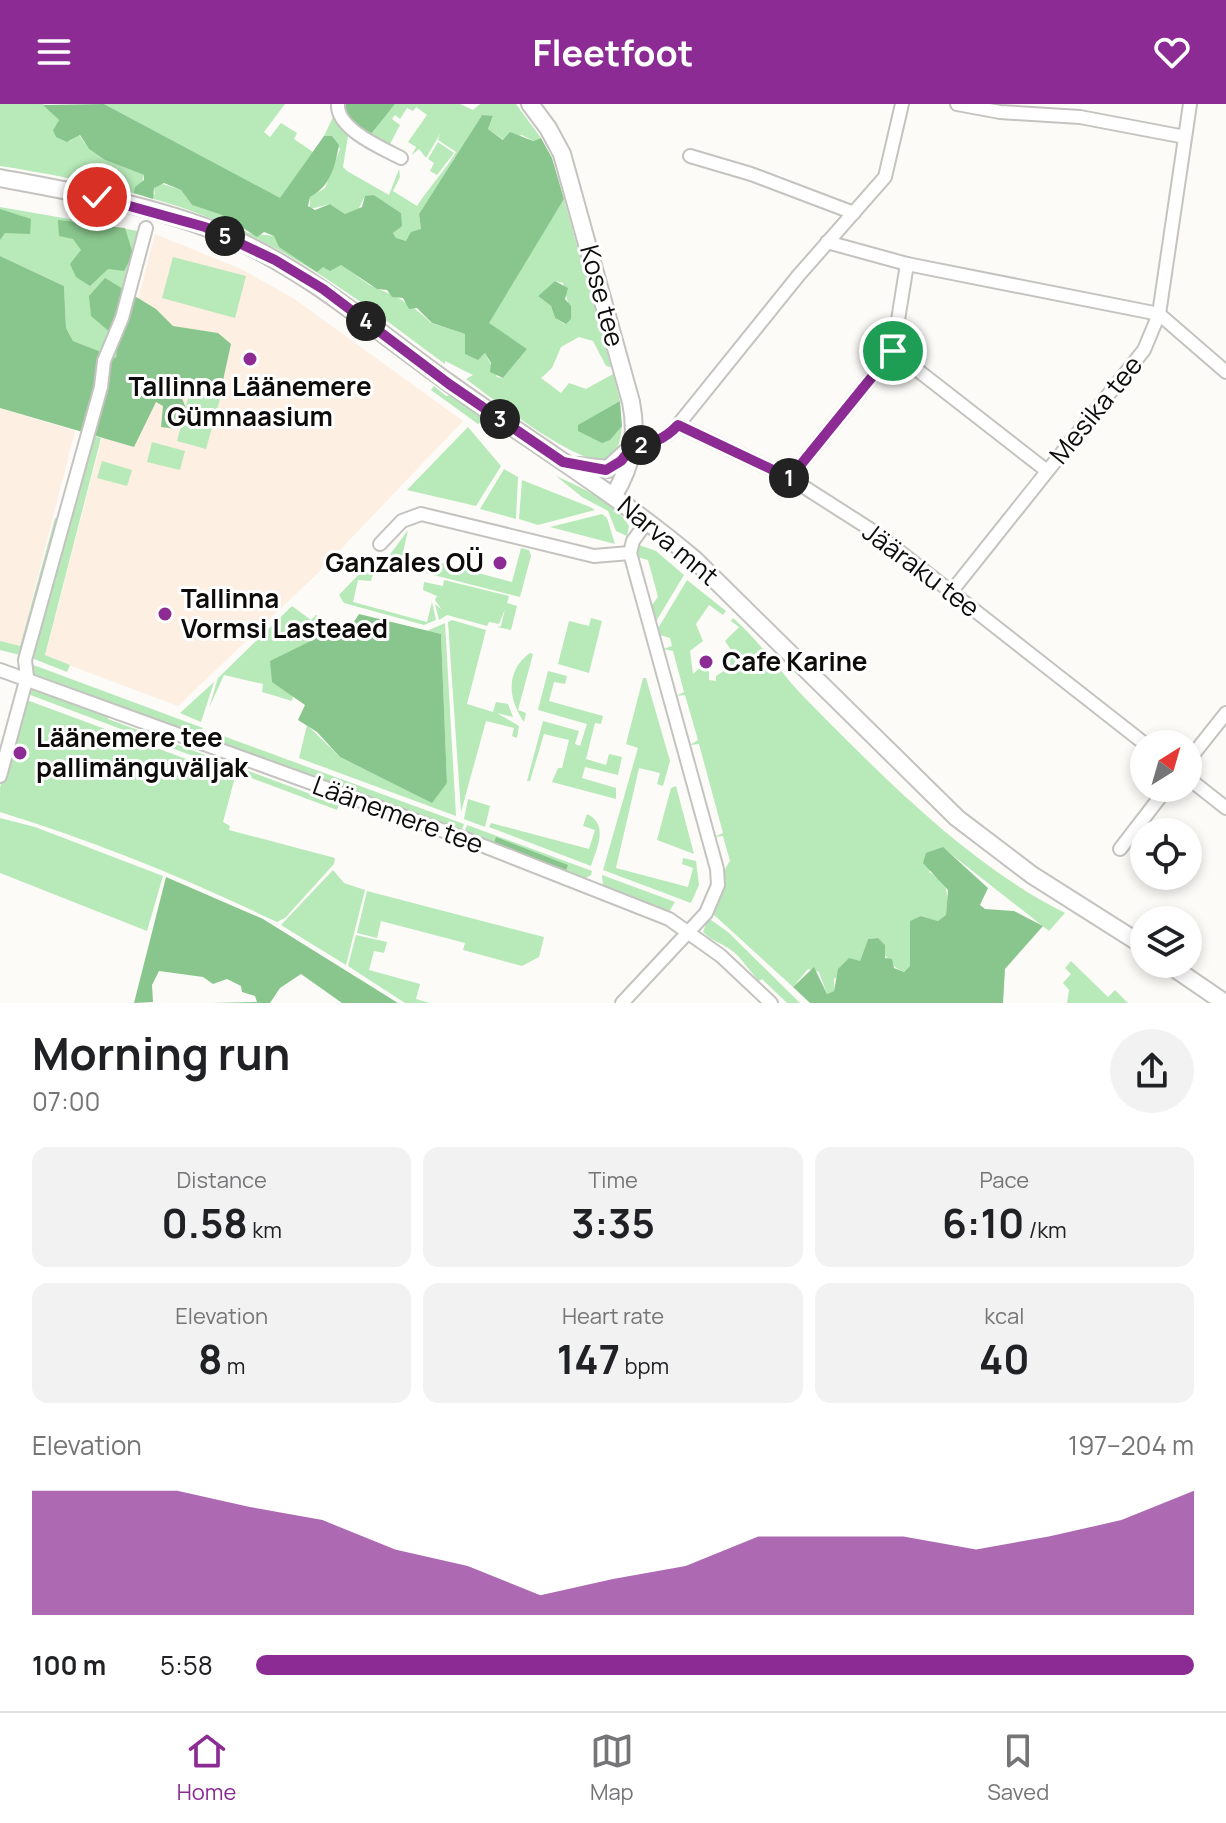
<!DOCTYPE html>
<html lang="en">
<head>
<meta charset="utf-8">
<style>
  body { margin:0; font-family:Manrope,sans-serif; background:#f2f2f2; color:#202124; height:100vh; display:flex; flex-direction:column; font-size:30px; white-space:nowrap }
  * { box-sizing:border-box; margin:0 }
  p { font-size:26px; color:#757577 }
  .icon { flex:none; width:44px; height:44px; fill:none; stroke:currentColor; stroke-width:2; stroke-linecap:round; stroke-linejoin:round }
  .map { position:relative; height:899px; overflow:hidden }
  .panel { display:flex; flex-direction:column; background:#fff; flex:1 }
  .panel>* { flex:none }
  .needle { width:52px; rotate:37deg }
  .tools { position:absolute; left:1130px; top:626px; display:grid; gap:16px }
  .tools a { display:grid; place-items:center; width:72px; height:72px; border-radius:50%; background:#fff; box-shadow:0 4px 12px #0003; font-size:40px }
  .pin { position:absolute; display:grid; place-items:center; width:68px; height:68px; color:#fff; margin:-34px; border:4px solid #fff; border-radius:50%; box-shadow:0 2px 8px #0007 }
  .km { position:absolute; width:40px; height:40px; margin:-20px; border-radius:50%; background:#222; color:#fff; font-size:22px; line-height:40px; text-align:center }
  .round { display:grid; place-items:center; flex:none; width:84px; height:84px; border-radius:42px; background:#f2f2f2 }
  .head { display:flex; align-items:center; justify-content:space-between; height:136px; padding:0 32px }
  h1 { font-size:44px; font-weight:700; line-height:60px }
  .metrics { display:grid; grid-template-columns:repeat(3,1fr); gap:12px; height:136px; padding:8px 32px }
  .metrics div { display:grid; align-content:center; border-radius:16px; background:#f2f2f2; text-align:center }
  .metrics b { font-size:40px; font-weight:700 }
  .metrics small { font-size:22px; font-weight:400 }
  .metrics p { font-size:22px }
  .chart { height:224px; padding:16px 32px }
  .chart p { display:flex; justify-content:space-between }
  .chart svg { width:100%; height:144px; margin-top:8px; fill:#8c2b93; opacity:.7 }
  ul { padding:0 32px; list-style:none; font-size:26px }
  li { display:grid; grid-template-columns:128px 96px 1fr; align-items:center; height:60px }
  li i { height:20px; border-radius:10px; background:#8c2b93 }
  header { display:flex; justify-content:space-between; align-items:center; height:104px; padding:0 32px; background:#8c2b93; color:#fff; font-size:36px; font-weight:700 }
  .tab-bar { display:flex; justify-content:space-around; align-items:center; height:112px; border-top:2px solid #e0e0e0; background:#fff; font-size:22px; color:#757577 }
  .tab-bar a { display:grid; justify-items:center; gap:4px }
  .tab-bar .active { color:#8c2b93 }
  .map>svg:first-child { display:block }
  .education { fill:#fdefe1 }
  .green { fill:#b7e9b9; fill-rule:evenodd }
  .forest { fill:#89c68d }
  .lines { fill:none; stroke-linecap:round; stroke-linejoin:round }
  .minor-casing { stroke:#c4c3c0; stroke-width:16 }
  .major-casing { stroke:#c4c3c0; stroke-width:20 }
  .minor { stroke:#fff; stroke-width:12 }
  .major { stroke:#fff; stroke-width:16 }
  .route-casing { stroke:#fff; stroke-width:16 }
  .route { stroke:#8c2b93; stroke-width:10 }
  .poi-dot { fill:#8c2b93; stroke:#fff; stroke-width:3 }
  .labels { text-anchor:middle; stroke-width:6; stroke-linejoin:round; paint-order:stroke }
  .street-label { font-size:26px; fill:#0d0c0b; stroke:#fff }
  .poi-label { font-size:26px; font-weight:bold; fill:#0d0c0b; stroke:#fff; text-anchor:start }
</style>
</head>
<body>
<header><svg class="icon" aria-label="menu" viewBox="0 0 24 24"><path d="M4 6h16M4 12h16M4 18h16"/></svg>Fleetfoot<svg class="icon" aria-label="heart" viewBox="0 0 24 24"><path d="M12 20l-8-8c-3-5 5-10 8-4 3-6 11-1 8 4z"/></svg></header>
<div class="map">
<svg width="1226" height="899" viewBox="0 0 1226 899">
  <rect width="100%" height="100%" fill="#fdfbf8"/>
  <!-- education -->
  <g class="education">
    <path d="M155 130 241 165 293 194 463 317 319 468 178 602 45 552Z"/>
    <path d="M0 304 75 327 20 543 0 537Z"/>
  </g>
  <!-- green -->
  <g class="green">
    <path d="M0 0H43L59 16 53 26 70 37 79 31 89 45 105 56 144 71 142 79 155 91 154 84 160 79 181 86 192 101 223 111 248 129 275 132 325 164 341 161C353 168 365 180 378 185 400 193 416 204 431 219L465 230V250L481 253 485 249 497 273 503 274 527 245 488 219 564 95 611 263 606 262 593 237 579 233 561 243 552 264 541 274 561 289 569 279 586 285 613 270 620 297 579 321 597 336 622 322C621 332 619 350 608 355 583 367 489 292 466 275L473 271 445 257V260C386 217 329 171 263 138 183 96 89 76 0 62ZM555 177 563 179 571 211 565 220 555 214 551 202 538 192Z"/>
    <path d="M104 0H285L264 28 270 33 281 19 297 29 294 35 313 48 280 95Z"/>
    <path d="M395 0H460L473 6 480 0H516L541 34 533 37 522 31 504 36 488 25 493 13 482 11 419 110 421 125 406 137 396 135 393 128 401 109 374 91 364 94 358 106 345 110 330 100 310 105V93L325 84 340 45 332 32H324L334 11 336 17 349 26 343 63 347 67 389 91 399 65 400 73 393 87 417 102C430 82 444 68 456 48L438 36 440 30 426 54 419 45 412 51 416 43 408 38 427 11 416 3 413 7 407 4 400 15 395 11 392 15 400 21 389 42 368 31Z"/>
    <path d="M438 38 454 49 437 71 430 67 434 59 428 55Z"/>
    <path d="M0 103 138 127 142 132 116 255 73 237 66 224 64 182 0 152Z"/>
    <path d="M173 153 246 172 235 214 162 194Z"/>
    <path d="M434 282 446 292 452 291 484 315 478 320 431 286Z"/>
    <path d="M190 287 220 295 206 345 177 337Z"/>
    <path d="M468 323 501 362 476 402 407 386Z"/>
    <path d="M89 331 101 334 45 551 70 561 67 568 29 553Z"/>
    <path d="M152 338 185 347 180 366 147 358Z"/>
    <path d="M102 357 132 366 127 382 97 374Z"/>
    <path d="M504 365 518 373 516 415 480 405Z"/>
    <path d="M556 372C579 382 617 400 629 422L627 432 616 427 608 407 582 393Z"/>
    <path d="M522 376 590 403 595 406 538 421 519 415Z"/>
    <path d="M602 410 607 414 615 440 550 423Z"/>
    <path d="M55 414 61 415 24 552 0 546V537L20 542Z"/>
    <path d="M408 426 403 449 512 478 521 444 529 446 531 452 520 493 422 468 423 460 389 452Z"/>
    <path d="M639 441 656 447 684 471 655 519 651 502 658 493 648 456 637 453Z"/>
    <path d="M361 468 373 470 371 477 358 476 353 498 427 518 432 498 436 516 424 521 344 499 339 491Z"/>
    <path d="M444 476 509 492 507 499 517 502 511 526 497 523 501 522 505 505 499 520 489 518 487 522 447 511 439 516 435 500 442 506 435 496 437 492 423 486 424 478 443 482Z"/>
    <path d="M687 476 726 507 723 511 709 501 696 520 703 537 690 547 693 570 702 562 709 567V576L716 577V572L730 563 731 546 725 537 739 523 731 517 733 514C759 536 778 566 802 591 879 669 967 760 1065 809L1049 827 942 743 929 768C950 780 948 789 946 812L938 817 921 812 910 862 904 868C888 861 884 850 878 834L868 835 860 857 834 875V887L827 890 819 868 808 865 793 883 713 810C721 794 720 769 730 757L723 732 714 733 723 729 699 640 690 641 698 636 685 591 676 592 684 588 673 547 663 545 672 542 670 534 660 531 657 526Z"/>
    <path d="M292 502 311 516 316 511 321 514C328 563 298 560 292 597L262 588 263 580 224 571 209 604 218 574Z"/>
    <path d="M591 514 602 517 589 569 558 560 569 517 589 522Z"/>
    <path d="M452 516 486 526 467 600 493 608 496 598 508 600 513 613 497 609 519 622 517 634 512 632 514 624 486 617 461 708 448 518Z"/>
    <path d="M445 519 456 712 299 654 307 621 340 653 432 698 447 679 441 530 427 527Z"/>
    <path d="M530 549 533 550 518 606 526 609 524 618C508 595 505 567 530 549Z"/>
    <path d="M28 559 203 624 196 630 31 569Z"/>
    <path d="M548 567 567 572 565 580 554 578 549 597 603 612 601 620 595 619 586 655 606 661 609 650 622 653 618 671 585 663 582 674 616 684V695L552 678 558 664H562L569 636 544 630 530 677H527L543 617 579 627 575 640 580 642 587 620 538 606Z"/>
    <path d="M643 574H646L670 657 663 682 657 680 660 669 639 664 616 764 688 783 693 764 682 760 683 754 696 757 699 781 691 799 603 766 638 644 626 640Z"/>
    <path d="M214 578 201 618 180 609Z"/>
    <path d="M28 580 109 610 108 615 332 698 334 694 339 701 337 706 25 589Z"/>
    <path d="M24 595 235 673 223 718 230 722 229 726 335 754 334 760 285 814 277 818C187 775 95 737 0 708V684Z"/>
    <path d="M212 628 464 720 461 728 212 636Z"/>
    <path d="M676 682 694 750 657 736 671 684Z"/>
    <path d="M468 695 490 702 485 723 464 715Z"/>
    <path d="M587 710C609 720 597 744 591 762L489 723 491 719 589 745 595 726 583 722Z"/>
    <path d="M0 714 35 723 163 772 147 827 0 769Z"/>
    <path d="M467 721 592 767 591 771 586 774 464 729Z"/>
    <path d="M333 766 344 779 365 786 346 861 281 821Z"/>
    <path d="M602 771 675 798 669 808 603 781Z"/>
    <path d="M367 787 544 833 539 853 522 862 463 846 465 839 381 817 377 834 357 829Z"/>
    <path d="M708 814 728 828 800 899H787L762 875 759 877C748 866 740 849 723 841 717 838 710 835 703 828Z"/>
    <path d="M356 831 387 838 384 849 374 847 369 866 420 880 416 895 430 899H405L348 862Z"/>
    <path d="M1071 857 1108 893 1115 886 1128 899H1067L1069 886 1063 879 1071 870 1065 864Z"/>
  </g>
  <!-- forest -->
  <g class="forest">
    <path d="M104 0 280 94 324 32H332L339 41C335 63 330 83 310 93L308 102 315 106 330 100 345 110 362 103 365 92 374 91 401 109 402 122 393 129 396 134 406 137 411 128 421 125 419 110 482 11 493 12 488 25 503 36 510 28 533 37 541 34 552 54 564 95 489 219 527 245 503 274 490 268 491 259 485 249 478 256 465 250V230L432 219 417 204 409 205 403 194 392 193 387 186 377 185 341 161 330 167 323 163 317 168 279 143 274 132 264 128 257 133 222 111 192 101 181 86 164 79 154 84 153 95 134 89 135 83 144 76V71L105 56 89 45 80 31 67 38 56 33 53 26 59 16 43 1Z"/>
    <path d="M343 0H395L370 31 345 12Z"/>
    <path d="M0 105 31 115 30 130 5 129 0 136Z"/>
    <path d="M58 116 84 119 95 127 103 122 125 124 133 150 124 167 108 165 90 182 76 173 70 160 81 146 73 135 59 132Z"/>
    <path d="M0 152 64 182 66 224 73 237 116 254 118 235 91 212 89 192 105 174 156 205 173 222 218 229 231 240 220 290 190 284 181 292 186 304 178 325 161 323 163 302 156 298 134 343 0 304Z"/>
    <path d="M555 177 568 184 565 195 571 202V215L566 220 555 214 551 202 538 192Z"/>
    <path d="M620 297 622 322 610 336 602 339 578 327V321Z"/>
    <path d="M359 510 441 530 447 679 432 699 340 653 317 628 298 616 305 601 272 578 270 557 325 530 345 532Z"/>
    <path d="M496 733 568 761 566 766 494 739Z"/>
    <path d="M943 743 988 784 980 801 985 805 1014 807 1043 822 1005 865 1003 899H810L793 883 814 863 827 890 834 887 838 865 849 854 860 857 868 835 878 834 885 841V854L892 855 894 864 904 868 910 862V817L921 812 938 817 946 811 948 786 923 759 926 749Z"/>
    <path d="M166 773 263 815 398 899H342L301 870 280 884 270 899H212L257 898 255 892 242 888 241 882 227 875 213 880 203 873 159 867 152 881 153 898 134 899Z"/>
  </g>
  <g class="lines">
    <!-- minor casing -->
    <g class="minor-casing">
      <g id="minor">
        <path d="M338 0C336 25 382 44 401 54"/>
        <path d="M957 0 1000 8 1080 13 1185 33"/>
        <path d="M690 52 751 70 854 109"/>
        <path d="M827 138 907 160 1159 210 1226 268"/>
        <path d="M893 247 1047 367"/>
        <path d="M678 321 790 374 876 429 1145 640"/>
        <path d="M634 341C652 341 666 334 678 321L798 172 885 73 902 0"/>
        <path d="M790 374 893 247 907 160"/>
        <path d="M380 440 402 417 421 410 594 452 630 449"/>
        <path d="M951 488 1144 246 1159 210 1190 0"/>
        <path d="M0 566 466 735 669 815 721 852 771 899"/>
        <path d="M1188 657 1226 609"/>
        <path d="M0 672 27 573 25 556 101 283 104 257 122 214 146 124"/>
        <path d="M1188 674 1226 704"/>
        <path d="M1120 745 1167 684"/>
        <path d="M622 899 706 809 718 781 717 765 630 449 633 437 648 416"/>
      </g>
    </g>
    <!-- major casing -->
    <g class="major-casing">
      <g id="major">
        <path d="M530 0 548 24 562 50 631 298C638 333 632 361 614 391"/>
        <path d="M0 74C80 89 164 103 239 137 316 173 380 230 449 279 531 338 617 390 694 455L957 714 1032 771 1144 842"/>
        <path d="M579 362 608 365 630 345"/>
        <path d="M1168 860 1225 899"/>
      </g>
    </g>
    <!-- minor -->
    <use href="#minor" class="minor"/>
    <!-- major -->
    <use href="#major" class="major"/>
  </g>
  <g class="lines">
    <!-- route casing -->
    <g class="route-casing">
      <path id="route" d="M97 93 205 123 275 156 323 185 449 280 563 358 606 366 621 357 634 341C652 341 666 334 678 321L790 374 893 247"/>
    </g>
    <!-- route -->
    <use href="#route" class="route"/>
  </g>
  <!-- markers -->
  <g class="poi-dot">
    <circle cx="250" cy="255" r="8"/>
    <circle cx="500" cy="459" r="8"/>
    <circle cx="165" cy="510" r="8"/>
    <circle cx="706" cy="558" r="8"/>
    <circle cx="20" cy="649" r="8"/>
  </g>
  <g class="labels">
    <!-- street labels -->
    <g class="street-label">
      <text transform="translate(602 192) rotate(75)" y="9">Kose tee</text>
      <text transform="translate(1096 306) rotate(-51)" y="9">Mesika tee</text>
      <text transform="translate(668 437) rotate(40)" y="9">Narva mnt</text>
      <text transform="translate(921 466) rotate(37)" y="9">Jääraku tee</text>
      <text transform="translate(398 711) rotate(20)" y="9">Läänemere tee</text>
    </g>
    <!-- poi labels -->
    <g class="poi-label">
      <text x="250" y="292" text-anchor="middle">Tallinna Läänemere<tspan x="250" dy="30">Gümnaasium</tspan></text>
      <text x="484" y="468" text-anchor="end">Ganzales OÜ</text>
      <text x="181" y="504">Tallinna<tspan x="181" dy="30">Vormsi Lasteaed</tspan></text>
      <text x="722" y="567">Cafe Karine</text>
      <text x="36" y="643">Läänemere tee<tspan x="36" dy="30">pallimänguväljak</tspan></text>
    </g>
  </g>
</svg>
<div class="tools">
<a><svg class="needle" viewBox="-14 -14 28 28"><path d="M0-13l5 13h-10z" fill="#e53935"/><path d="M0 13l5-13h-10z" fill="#757577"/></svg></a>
<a><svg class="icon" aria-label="locate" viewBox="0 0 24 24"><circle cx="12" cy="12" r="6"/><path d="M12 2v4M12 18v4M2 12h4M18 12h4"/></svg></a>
<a><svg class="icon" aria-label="layers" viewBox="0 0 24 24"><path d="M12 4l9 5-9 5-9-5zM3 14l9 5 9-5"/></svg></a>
</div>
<div class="pin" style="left:893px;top:247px;background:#1e9e55"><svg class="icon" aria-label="arrive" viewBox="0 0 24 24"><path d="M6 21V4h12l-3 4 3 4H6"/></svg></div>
<div class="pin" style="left:97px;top:93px;background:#d93025"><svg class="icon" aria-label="check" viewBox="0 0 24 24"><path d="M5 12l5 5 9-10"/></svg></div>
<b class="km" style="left:789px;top:374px">1</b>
<b class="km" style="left:641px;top:341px">2</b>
<b class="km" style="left:500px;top:315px">3</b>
<b class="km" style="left:366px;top:217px">4</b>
<b class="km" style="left:225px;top:132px">5</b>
</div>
<section class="panel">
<div class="head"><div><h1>Morning run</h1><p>07:00</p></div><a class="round"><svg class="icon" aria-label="share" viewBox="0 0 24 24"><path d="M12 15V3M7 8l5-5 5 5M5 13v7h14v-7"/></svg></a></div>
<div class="metrics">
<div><p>Distance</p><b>0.58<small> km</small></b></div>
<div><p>Time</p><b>3:35</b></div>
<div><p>Pace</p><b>6:10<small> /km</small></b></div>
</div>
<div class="metrics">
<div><p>Elevation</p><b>8<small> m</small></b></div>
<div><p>Heart rate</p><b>147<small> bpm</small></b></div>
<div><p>kcal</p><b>40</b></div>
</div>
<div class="chart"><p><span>Elevation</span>197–204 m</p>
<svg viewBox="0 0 160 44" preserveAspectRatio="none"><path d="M0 44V6L10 6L20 6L30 11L40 15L50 24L60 29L70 38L80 33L90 29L100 20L110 20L120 20L130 24L140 20L150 15L160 6V44z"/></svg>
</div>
<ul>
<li><b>100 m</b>5:58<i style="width:100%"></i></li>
</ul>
</section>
<nav class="tab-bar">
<a class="active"><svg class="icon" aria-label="home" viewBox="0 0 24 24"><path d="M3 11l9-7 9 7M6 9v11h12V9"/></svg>Home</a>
<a><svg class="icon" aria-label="map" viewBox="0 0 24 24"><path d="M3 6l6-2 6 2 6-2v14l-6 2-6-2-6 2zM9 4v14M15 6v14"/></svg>Map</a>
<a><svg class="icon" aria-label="saved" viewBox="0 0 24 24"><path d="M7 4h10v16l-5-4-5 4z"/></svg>Saved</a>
</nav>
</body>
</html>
